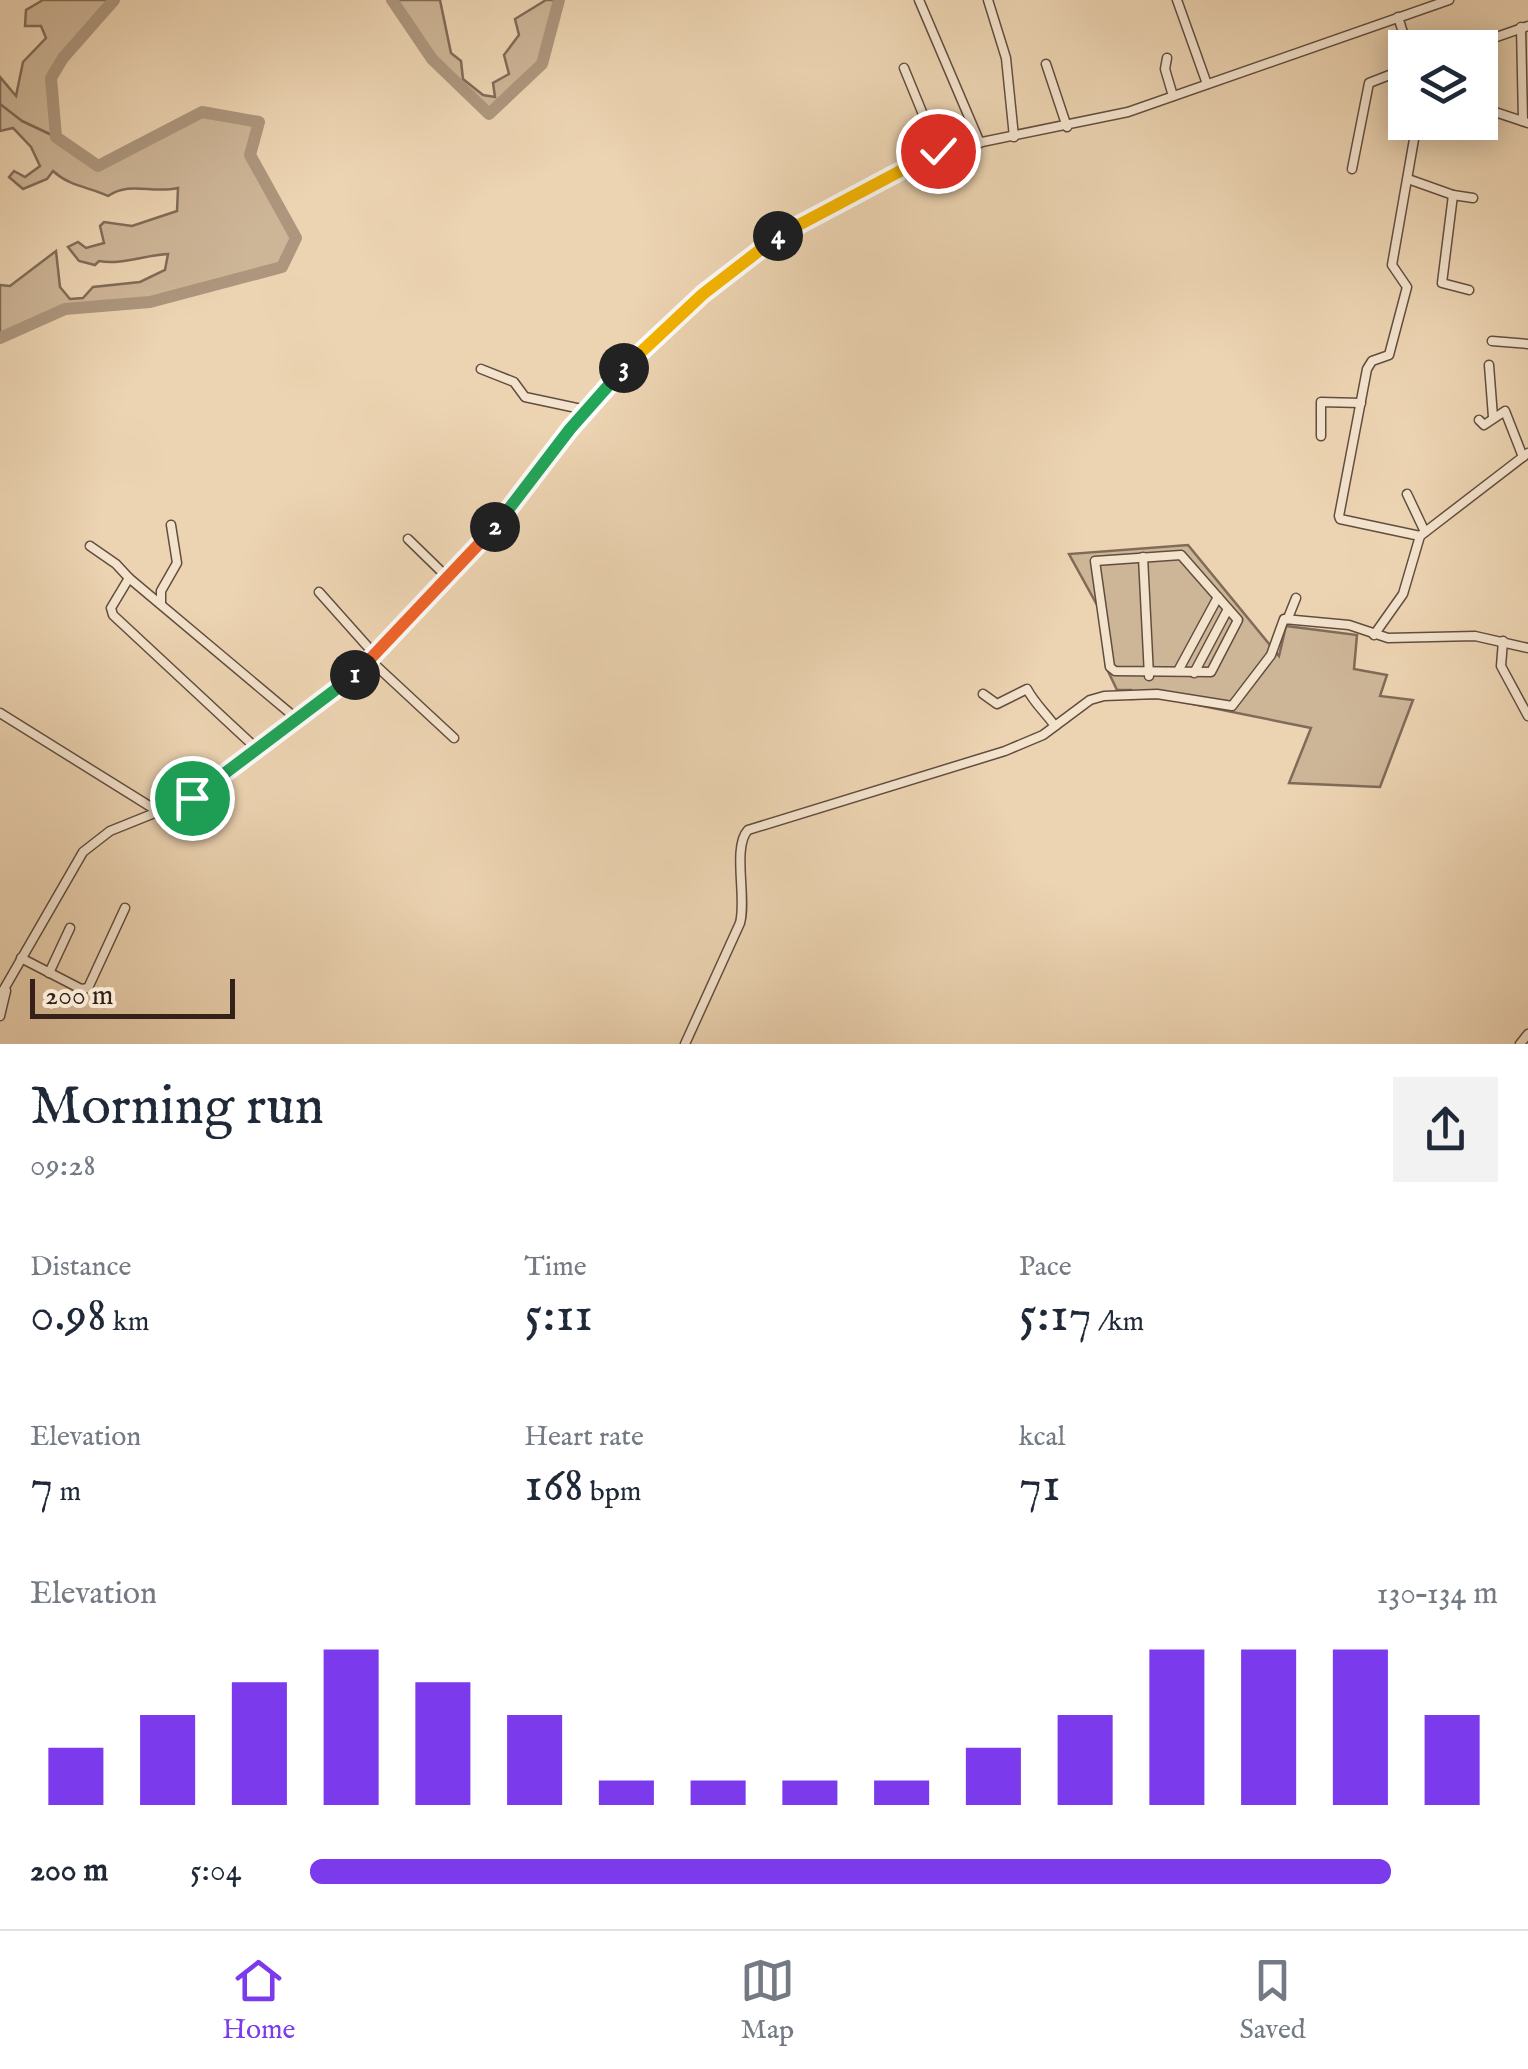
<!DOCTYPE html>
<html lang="en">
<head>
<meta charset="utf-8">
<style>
  body { margin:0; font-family:"IM FELL English",serif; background:#f2f2f3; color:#1f2937; height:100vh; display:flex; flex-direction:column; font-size:38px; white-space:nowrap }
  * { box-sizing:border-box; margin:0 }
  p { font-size:32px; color:#747a83 }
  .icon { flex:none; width:55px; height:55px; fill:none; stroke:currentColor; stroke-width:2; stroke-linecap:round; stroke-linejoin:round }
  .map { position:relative; height:1044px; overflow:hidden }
  .panel { display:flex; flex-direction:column; background:#fff; flex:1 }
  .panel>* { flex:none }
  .tools { position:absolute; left:1388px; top:30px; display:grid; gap:20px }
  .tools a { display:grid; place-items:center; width:110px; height:110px; border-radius:0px; background:#fff; box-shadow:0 5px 25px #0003; font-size:50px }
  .scale { position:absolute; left:30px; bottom:25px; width:205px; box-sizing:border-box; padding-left:10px; border:5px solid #342119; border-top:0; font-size:28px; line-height:35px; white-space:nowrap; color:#342119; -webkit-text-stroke:8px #f3e2cc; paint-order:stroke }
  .pin { position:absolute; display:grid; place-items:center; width:85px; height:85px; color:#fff; margin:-42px; border:5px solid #fff; border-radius:50%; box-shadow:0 2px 10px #0007 }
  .km { position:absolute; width:50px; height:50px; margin:-25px; border-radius:50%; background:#222; color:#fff; font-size:28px; line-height:50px; text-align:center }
  .round { display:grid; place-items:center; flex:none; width:105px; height:105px; border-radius:0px; background:#f2f2f3 }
  .overview { display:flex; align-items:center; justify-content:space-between; height:170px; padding:0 30px }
  h1 { font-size:55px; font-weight:600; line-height:75px }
  .metrics { display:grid; grid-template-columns:repeat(3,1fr); gap:15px; height:170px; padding:10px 30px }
  .metrics div { display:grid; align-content:center }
  .metrics b { font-size:50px; font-weight:600 }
  .metrics small { font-size:28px; font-weight:400 }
  .metrics p { font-size:28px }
  .chart { height:280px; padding:20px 30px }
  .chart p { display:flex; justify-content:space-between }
  .chart svg { width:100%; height:180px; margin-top:10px; stroke:#7c3aed; stroke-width:6 }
  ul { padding:0 30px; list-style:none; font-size:32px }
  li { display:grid; grid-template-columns:160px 120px 1fr; align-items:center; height:75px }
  li i { height:25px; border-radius:12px; background:#7c3aed }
  .dock { display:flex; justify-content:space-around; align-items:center; height:140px; border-top:2px solid #e0e1e3; background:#fff; font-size:28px; color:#747a83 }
  .dock a { display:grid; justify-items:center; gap:5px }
  .dock .on { color:#7c3aed }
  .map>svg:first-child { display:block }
  .green { fill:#cdb597; stroke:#806b58; stroke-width:2.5 }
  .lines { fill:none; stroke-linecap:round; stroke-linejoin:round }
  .stream { stroke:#7d6755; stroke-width:2.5 }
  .river { stroke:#ad967d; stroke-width:12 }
  .minor-casing { stroke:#624e3f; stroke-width:11 }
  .minor { stroke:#f3e2cc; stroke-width:8 }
  .split-1-casing { stroke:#fff; stroke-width:20 }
  .split-2-casing { stroke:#fff; stroke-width:20 }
  .split-3-casing { stroke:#fff; stroke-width:20 }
  .split-4-casing { stroke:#fff; stroke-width:20 }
  .split-5-casing { stroke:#fff; stroke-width:20 }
  .split-1 { stroke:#22a559; stroke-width:12 }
  .split-2 { stroke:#f0652b; stroke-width:12 }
  .split-3 { stroke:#22a559; stroke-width:12 }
  .split-4 { stroke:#f5b400; stroke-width:12 }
  .split-5 { stroke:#f5b400; stroke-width:12 }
</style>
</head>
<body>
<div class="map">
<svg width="1528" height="1044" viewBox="0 0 1528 1044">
  <rect width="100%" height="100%" fill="#ecd3b1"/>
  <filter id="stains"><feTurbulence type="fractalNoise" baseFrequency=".002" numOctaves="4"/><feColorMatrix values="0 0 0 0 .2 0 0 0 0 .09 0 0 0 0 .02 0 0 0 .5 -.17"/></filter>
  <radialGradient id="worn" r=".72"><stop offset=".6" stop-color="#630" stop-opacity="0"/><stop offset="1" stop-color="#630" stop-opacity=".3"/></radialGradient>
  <!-- green -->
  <g class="green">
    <path d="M43 0H114L64 58 51 78 56 137 98 166 202 112 259 122 251 150 296 238 282 267 150 302 65 309 0 338V285L10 286 56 251 60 287 70 299 83 298 93 287 140 282 165 270 168 254C145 255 122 265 99 261L95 265 79 261 68 247 78 242 86 248 104 243 100 226 104 222 132 226 177 211 178 188C150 194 131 181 108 196 90 187 70 187 53 171L47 179 23 189 9 177 14 171 25 177 40 166 31 147 13 128 0 131V77L16 96 23 62 46 38 41 26H25L26 10Z"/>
    <path d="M392 0H440L451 53 461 61 463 79 483 95 495 97 493 83 509 74 504 55 519 35 515 19 546 0H559L542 64 489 114 432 59Z"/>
    <path d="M1188 545 1279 656 1286 626 1357 635 1354 669 1387 675 1380 696 1413 700 1380 787 1289 783 1311 728 1163 698 1131 699V690H1117L1106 667 1102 614 1069 554Z"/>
  </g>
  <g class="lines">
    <!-- stream -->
    <path class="stream" d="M0 104 22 121 56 137"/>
    <!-- river -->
    <g class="river">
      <path d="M392 0 432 59 489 114 542 64 559 0"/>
      <path d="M0 338 65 309 150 302 282 267 296 238 250 155 259 122 202 112 98 166 56 137 51 78 63 58 114 0"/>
    </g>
    <!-- minor casing -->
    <g class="minor-casing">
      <g id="minor">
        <path d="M919 0 980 143"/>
        <path d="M988 0 1006 58 1014 137"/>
        <path d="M1177 0 1207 84"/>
        <path d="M1398 17 1408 48"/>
        <path d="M1521 27 1523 121"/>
        <path d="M1465 48 1528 26"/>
        <path d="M1167 58 1165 69 1173 96"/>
        <path d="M1046 64 1067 127"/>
        <path d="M904 68 938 151"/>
        <path d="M1480 107 1528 123"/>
        <path d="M1417 122 1392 265 1407 287 1389 355 1372 361 1367 369 1339 516 1340 519 1420 536"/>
        <path d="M1352 169 1369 83 1405 69"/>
        <path d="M1408 179 1453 195"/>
        <path d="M1469 290 1442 283 1453 195 1473 198"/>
        <path d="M1492 341 1528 344"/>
        <path d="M1489 365 1493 417"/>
        <path d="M481 369 514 382 525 397 586 410"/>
        <path d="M1479 420 1484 425 1505 411 1523 457"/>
        <path d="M1321 436V402L1361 403"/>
        <path d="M1407 494 1425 532"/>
        <path d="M408 539 448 578"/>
        <path d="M90 546 116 564 129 578"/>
        <path d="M1181 555 1238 620 1211 672 1115 671 1110 667 1095 561Z"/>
        <path d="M1143 557 1149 676"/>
        <path d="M319 592 376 656"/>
        <path d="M161 604V591L177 563 171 525"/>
        <path d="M1288 618 1296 598"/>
        <path d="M1374 635 1403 594 1420 536 1528 453"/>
        <path d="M1503 641 1501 666 1528 716"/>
        <path d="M371 661 454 738"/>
        <path d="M1178 671 1218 597"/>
        <path d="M1194 673 1228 609"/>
        <path d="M983 694 997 704 1027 689C1035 704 1045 712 1055 726"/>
        <path d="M0 713 159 812"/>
        <path d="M257 749 113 615 111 608 129 578 297 719"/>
        <path d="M21 958 81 989 88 988 125 908"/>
        <path d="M49 973 70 928"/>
        <path d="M0 996 83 852 110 831 192 798 354 676 513 506 609 383 703 293 761 247 938 151 1128 112 1449 0"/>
        <path d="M0 1016 6 991"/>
        <path d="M685 1044 740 923C747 898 732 847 748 830L1005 751 1043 735 1090 700 1104 696 1157 694 1232 706 1271 655 1284 619 1349 625 1388 638 1475 636 1528 648"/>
        <path d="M1520 1044 1528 1034"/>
      </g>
    </g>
    <!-- minor -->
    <use href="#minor" class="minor"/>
  </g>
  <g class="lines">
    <!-- split-1 casing -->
    <g class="split-1-casing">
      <path id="split-1" d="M192 798 355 675"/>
    </g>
    <!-- split-2 casing -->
    <g class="split-2-casing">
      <path id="split-2" d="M355 675 495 527"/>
    </g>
    <!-- split-3 casing -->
    <g class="split-3-casing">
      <path id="split-3" d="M495 527 570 429 624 368"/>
    </g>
    <!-- split-4 casing -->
    <g class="split-4-casing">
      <path id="split-4" d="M624 368 703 294 778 236"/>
    </g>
    <!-- split-5 casing -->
    <g class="split-5-casing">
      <path id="split-5" d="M778 236 938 151"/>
    </g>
    <!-- split-1 -->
    <use href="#split-1" class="split-1"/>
    <!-- split-2 -->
    <use href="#split-2" class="split-2"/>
    <!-- split-3 -->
    <use href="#split-3" class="split-3"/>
    <!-- split-4 -->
    <use href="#split-4" class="split-4"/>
    <!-- split-5 -->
    <use href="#split-5" class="split-5"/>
  </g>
  <rect width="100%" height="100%" filter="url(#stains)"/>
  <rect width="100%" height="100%" fill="url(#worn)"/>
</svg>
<div class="tools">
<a><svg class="icon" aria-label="layers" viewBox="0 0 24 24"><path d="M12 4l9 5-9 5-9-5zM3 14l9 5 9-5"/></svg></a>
</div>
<div class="scale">200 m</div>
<div class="pin" style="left:192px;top:798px;background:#1e9e55"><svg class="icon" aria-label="arrive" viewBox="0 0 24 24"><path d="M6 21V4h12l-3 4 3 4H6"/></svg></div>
<div class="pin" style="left:938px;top:151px;background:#d93025"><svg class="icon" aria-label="check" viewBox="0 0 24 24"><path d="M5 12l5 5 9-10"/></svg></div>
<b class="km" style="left:355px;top:675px">1</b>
<b class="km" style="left:495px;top:527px">2</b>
<b class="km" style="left:624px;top:368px">3</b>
<b class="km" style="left:778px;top:236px">4</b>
</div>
<section class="panel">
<div class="overview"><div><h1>Morning run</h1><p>09:28</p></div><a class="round"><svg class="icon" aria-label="share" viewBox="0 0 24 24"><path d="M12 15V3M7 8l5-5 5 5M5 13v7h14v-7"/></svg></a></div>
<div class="metrics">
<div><p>Distance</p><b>0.98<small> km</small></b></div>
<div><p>Time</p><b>5:11</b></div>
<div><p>Pace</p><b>5:17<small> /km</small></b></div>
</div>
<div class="metrics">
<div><p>Elevation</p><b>7<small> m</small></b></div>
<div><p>Heart rate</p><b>168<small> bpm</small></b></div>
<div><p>kcal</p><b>71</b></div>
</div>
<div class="chart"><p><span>Elevation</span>130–134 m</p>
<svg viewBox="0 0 160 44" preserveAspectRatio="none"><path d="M5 44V30M15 44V22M25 44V14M35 44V6M45 44V14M55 44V22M65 44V38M75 44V38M85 44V38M95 44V38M105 44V30M115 44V22M125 44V6M135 44V6M145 44V6M155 44V22"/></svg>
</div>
<ul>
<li><b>200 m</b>5:04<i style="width:91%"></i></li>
</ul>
</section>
<nav class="dock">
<a class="on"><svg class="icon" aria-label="home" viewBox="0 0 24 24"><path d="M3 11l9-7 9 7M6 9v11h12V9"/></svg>Home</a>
<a><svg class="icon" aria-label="map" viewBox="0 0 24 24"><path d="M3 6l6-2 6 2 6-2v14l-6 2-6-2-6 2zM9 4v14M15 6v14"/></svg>Map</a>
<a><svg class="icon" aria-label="saved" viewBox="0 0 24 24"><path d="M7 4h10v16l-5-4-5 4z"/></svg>Saved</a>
</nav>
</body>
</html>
